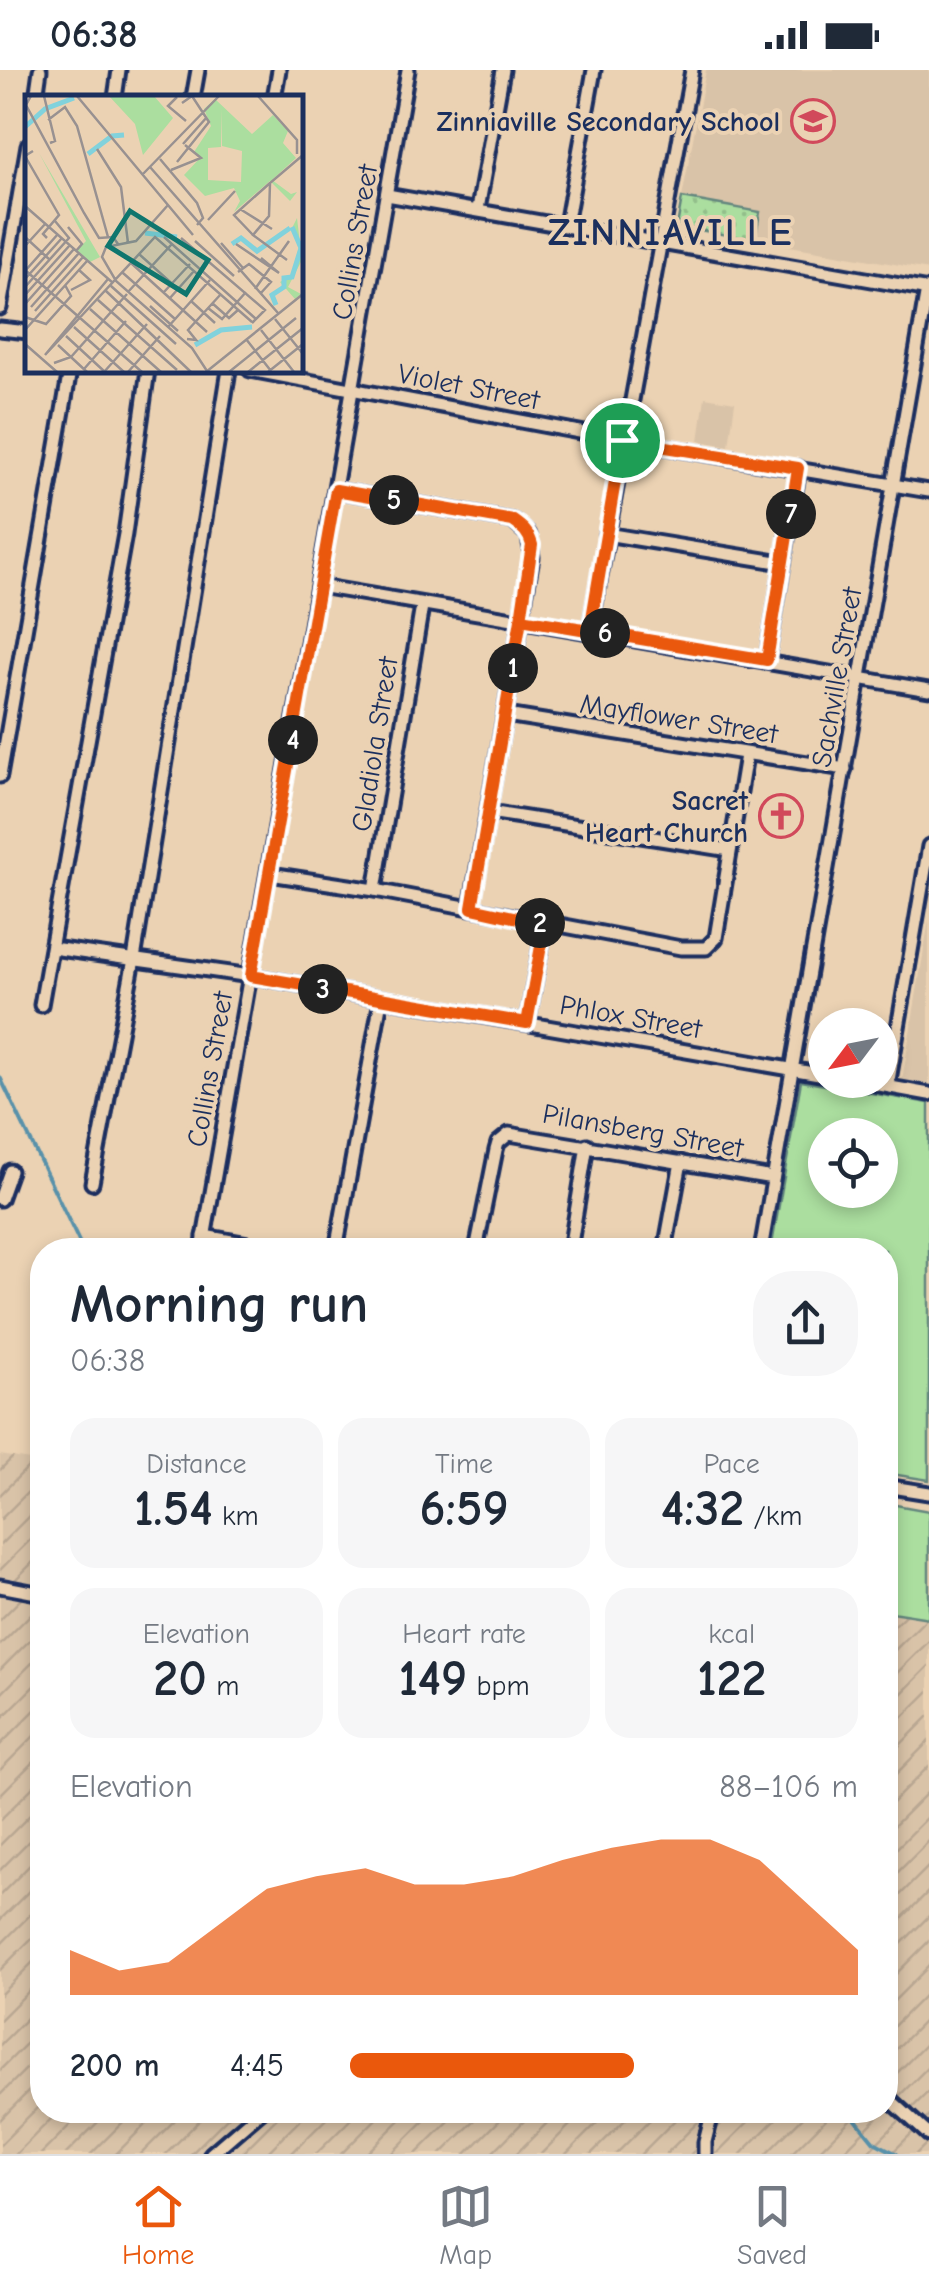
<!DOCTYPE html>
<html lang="en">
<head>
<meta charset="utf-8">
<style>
  body { margin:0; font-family:"Comic Neue",sans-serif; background:#f6f6f7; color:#1f2937; height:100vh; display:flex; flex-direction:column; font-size:38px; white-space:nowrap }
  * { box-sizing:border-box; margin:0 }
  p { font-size:32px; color:#747a83 }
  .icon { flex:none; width:55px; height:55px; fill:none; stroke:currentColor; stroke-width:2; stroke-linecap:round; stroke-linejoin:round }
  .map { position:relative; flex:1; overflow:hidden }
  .panel { position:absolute; left:30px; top:1168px; width:868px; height:885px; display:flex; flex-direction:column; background:#fff; border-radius:40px; box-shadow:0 5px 15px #0003 }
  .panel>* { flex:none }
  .needle { width:65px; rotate:238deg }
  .controls { position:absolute; left:808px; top:938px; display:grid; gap:20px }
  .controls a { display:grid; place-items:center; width:90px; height:90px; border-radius:50%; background:#fff; box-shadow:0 5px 15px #0003; font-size:50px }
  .pin { position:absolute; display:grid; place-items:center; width:85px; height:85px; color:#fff; margin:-42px; border:5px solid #fff; border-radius:50%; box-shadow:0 2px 10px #0007 }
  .km { position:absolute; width:50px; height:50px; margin:-25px; border-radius:50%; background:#222; color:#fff; font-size:28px; line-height:50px; text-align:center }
  .round { display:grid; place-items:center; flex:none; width:105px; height:105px; border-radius:40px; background:#f6f6f7 }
  .head { display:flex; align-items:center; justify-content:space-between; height:170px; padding:0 40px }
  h1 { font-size:55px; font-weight:700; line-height:75px }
  .stats { display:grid; grid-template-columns:repeat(3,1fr); gap:15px; height:170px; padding:10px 40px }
  .stats div { display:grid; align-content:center; border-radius:25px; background:#f6f6f7; text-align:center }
  .stats b { font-size:50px; font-weight:700 }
  .stats small { font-size:28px; font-weight:400 }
  .stats p { font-size:28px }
  .chart { height:280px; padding:20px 40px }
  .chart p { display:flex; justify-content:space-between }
  .chart svg { width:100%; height:180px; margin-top:10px; fill:#ea580c; opacity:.7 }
  ul { padding:0 40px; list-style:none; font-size:32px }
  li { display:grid; grid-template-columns:160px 120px 1fr; align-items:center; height:75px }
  li i { height:25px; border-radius:12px; background:#ea580c }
  .status { display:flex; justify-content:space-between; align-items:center; height:70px; padding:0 50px; background:#fff; direction:ltr }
  .status svg { height:28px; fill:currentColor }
  .tab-bar { display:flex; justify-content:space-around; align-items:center; height:140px; border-top:2px solid #e0e1e3; background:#fff; font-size:28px; color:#747a83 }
  .tab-bar a { display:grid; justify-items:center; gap:5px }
  .tab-bar .current { color:#ea580c }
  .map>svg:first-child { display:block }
  .built { fill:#d9c3a8 }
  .industrial { fill:url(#industrial-furrows) }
  .green { fill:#abde9f; stroke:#63867e; stroke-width:2.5; fill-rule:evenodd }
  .park { fill:url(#park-dots); stroke:#63867e; stroke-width:2.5 }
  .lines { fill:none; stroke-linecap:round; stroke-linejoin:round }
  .stream { stroke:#5891aa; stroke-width:4 }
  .minor-casing { stroke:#1b2f5e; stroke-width:19 }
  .minor { stroke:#ebd2b3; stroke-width:11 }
  .route-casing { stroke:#fff; stroke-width:20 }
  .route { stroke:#ea580c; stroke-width:12 }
  .labels { text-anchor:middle; stroke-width:8; stroke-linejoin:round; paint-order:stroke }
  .poi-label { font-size:28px; font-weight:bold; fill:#1b2f5e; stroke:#ebd2b3; text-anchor:end }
  .street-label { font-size:28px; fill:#1b2f5e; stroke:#ebd2b3 }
  .district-label { font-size:38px; font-weight:bold; letter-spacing:2.5px; fill:#1b2f5e; stroke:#ebd2b3 }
  .inset-river { fill:none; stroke:#81d2dc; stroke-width:5 }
  .inset-road { fill:none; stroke:#989191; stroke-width:2.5 }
  .view { fill:#0f766e; fill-opacity:0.15; stroke:#0f766e; stroke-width:5 }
  .inset-edge { fill:none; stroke:#1b2f5e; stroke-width:5 }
</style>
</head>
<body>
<div class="status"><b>06:38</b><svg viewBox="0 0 49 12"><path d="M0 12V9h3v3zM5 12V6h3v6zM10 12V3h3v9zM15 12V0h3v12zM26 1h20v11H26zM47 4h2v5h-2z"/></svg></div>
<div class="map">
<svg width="929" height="2084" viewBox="0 0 929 2084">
  <defs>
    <pattern id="industrial-furrows" width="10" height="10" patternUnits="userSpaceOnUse" patternTransform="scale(2.5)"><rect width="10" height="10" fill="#d9c3a8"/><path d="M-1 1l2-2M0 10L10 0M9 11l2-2" fill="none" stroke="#baa893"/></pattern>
    <pattern id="park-dots" width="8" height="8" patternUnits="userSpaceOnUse" patternTransform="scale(2.5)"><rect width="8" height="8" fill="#abde9f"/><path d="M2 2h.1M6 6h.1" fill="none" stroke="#93bf8b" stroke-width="1.8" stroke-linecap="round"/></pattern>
  </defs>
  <rect width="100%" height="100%" fill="#ebd2b3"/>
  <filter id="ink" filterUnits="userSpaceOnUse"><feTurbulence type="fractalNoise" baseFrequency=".01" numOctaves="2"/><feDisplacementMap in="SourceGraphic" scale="20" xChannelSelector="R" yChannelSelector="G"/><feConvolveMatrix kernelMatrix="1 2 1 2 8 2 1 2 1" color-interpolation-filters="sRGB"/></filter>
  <g filter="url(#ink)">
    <!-- built -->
    <g class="built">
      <path d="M706 0H929V200L755 170 760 142 682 128Z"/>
      <path d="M705 327 735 332 729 376 699 371Z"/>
      <path d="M929 850V1015L902 1011Z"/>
    </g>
    <!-- industrial -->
    <path class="industrial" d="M0 1385 42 1392V2040H885V1542L929 1549V2084H0Z"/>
    <!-- green -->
    <g class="green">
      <path d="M801 1011 929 1033V1410L885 1403V1180H771ZM825 1065H880V1120H825Z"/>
      <path d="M885 1433 929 1441V1548L885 1541Z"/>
    </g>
    <!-- park -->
    <path class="park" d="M682 128 760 142 755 170 677 156Z"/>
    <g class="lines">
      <!-- stream -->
      <g class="stream">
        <path d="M0 1007 83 1180"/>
        <path d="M848 2040 874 2072 897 2084"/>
      </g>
      <!-- minor casing -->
      <g class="minor-casing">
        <g id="minor">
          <path d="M36 28 40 0"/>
          <path d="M115 28 119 0"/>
          <path d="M193 28 198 0"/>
          <path d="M274 28 279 0"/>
          <path d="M387 125 929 220"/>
          <path d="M478 139 503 0"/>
          <path d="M566 155 594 0"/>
          <path d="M0 238 28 75"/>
          <path d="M0 259 28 262"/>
          <path d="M250 300 622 370 929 421"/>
          <path d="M336 420 513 451 529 465 532 487 471 838"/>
          <path d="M606 464 783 493"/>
          <path d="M319 516 929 620"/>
          <path d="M590 561 692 0"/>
          <path d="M767 590 799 398"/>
          <path d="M506 645 845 699"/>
          <path d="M0 706 70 300"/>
          <path d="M489 742 730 780"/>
          <path d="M270 804 375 820 681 878H706L716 868 746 685"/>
          <path d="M375 820 422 536"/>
          <path d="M52 878 251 906 825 1005"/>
          <path d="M41 935 125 464 148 300"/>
          <path d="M527 953 545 854"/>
          <path d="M852 1010 929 1024"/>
          <path d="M888 1016 929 776"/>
          <path d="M92 1113 134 889 229 300"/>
          <path d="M0 1129 10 1101"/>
          <path d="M204 1166 282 1180"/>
          <path d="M202 1180 408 0"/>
          <path d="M336 1180 381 930"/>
          <path d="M476 1180 496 1080 498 1073 509 1064 773 1108"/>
          <path d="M570 1180 587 1075"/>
          <path d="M665 1180 681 1092"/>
          <path d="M761 1180 927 219"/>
          <path d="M885 1416 929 1423"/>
          <path d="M0 1516 42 1524"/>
          <path d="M885 2025 929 2065"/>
          <path d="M211 2084 262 2040"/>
          <path d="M705 2084V2072L713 2040"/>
        </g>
      </g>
      <!-- minor -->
      <use href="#minor" class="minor"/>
    </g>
  </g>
  <g class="lines" filter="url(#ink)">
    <!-- route casing -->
    <g class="route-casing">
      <path id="route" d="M622 370 590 560 521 549 472 838 545 854 527 953 251 906 336 420 513 451C523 458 529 463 532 475L521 549 767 590 798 398 622 370"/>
    </g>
    <!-- route -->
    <use href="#route" class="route"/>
  </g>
  <!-- icons -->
  <defs>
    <g id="school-ring" transform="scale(2.25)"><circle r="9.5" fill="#ebd2b3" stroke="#d1495b" stroke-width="1.5"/><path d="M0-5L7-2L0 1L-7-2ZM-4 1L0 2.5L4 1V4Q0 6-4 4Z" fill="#d1495b"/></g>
    <g id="church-ring" transform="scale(2.25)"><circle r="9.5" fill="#ebd2b3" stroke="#d1495b" stroke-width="1.5"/><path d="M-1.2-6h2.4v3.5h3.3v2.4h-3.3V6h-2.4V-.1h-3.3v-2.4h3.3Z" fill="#d1495b"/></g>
  </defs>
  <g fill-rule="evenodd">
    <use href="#school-ring" x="813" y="51"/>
    <use href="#church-ring" x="781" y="746"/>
  </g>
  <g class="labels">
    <!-- poi labels -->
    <g class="poi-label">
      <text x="780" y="61">Zinniaville Secondary School</text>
      <text x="748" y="740">Sacret<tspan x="748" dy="32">Heart Church</tspan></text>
    </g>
    <!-- street labels -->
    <g class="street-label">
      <text transform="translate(354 172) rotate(-80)" y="10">Collins Street</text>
      <text transform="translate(469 316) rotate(11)" y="10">Violet Street</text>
      <text transform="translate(836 607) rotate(-80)" y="10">Sachville Street</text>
      <text transform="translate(679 648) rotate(9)" y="10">Mayflower Street</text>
      <text transform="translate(374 674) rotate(-81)" y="10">Gladiola Street</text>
      <text transform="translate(631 946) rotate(10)" y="10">Phlox Street</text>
      <text transform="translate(209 999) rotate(-80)" y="10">Collins Street</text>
      <text transform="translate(643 1060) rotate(10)" y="10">Pilansberg Street</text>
    </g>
    <!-- district labels -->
    <g class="district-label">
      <text x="671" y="175">ZINNIAVILLE</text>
    </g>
  </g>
  <!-- overview -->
  <g transform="translate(25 25)">
    <rect width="278" height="278" fill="#ebd2b3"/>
    <path d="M84 1H129L148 23 118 60 110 29ZM190 4 227 39 248 20 263 36 258 48 271 63 247 85 266 99 272 97 265 106 245 86 209 117 215 106 209 93 180 101 159 80 175 63 169 57 186 31 179 14ZM196 14 197 51 217 56 216 87 183 85V53L196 52ZM14 58 75 162 65 167 52 155 61 146Z" fill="#abde9f" fill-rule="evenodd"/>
    <path d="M272 123 277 165 263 192 276 199 270 204 255 187 266 181 274 152 267 133Z" fill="#abde9f"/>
    <path class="inset-river" d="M0 32 20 14 49 3M63 59 87 41 99 40M120 138 152 142M207 149 216 143 232 156 265 133M251 210 247 200 259 192V183L267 182 276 153 267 132M170 250 196 235 227 232"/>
    <path class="inset-road" d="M6 1 1 10 59 118 74 143 88 142 93 149M19 1 30 46 25 48M52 1 168 140M233 1 272 45V59M152 2 143 11 161 26M23 25 40 12 52 31 83 142M158 49 182 22M72 54 96 92 103 148M8 56 0 61 34 120 18 139 22 143M135 64 172 108 178 123 172 130M152 67 184 27 167 1 157 8M125 72 253 218M146 75 176 63 160 50M117 80 194 1M143 110 111 146 81 152 77 162 91 186 167 253 182 276M0 111 88 188M215 114 247 134M183 125 210 96M43 132 57 149 51 156M228 140 209 120 245 88M0 142 25 165M139 142 231 224M156 143 240 215 227 228M170 146 209 181M196 148 218 173M211 149 254 178 236 163M0 151 21 128M114 159 153 194M262 165 228 140 244 121 245 88 278 60M106 168 182 237M0 175 117 277M0 176 33 139M213 177 224 169 246 187 235 199M98 178 150 224M0 184 37 143M86 191 151 249M0 192 44 143 30 126M230 194 264 146M46 195 65 185 54 175M81 196 166 277M103 197 146 150M139 197 165 169M0 200 45 150M145 203 169 176M73 205 152 275M166 206 190 228M1 208 49 154M187 208 204 223 213 215M125 211 153 236M6 212 54 158M183 213 197 224 221 197M65 214 136 277M10 216 58 162M0 222 21 229 46 201 40 190M250 224 278 259M49 232 99 277M143 232 185 185M0 235 62 166M236 235 269 277M41 241 80 277M162 244 171 245 163 235 196 199M221 244 246 276M0 249 32 277M33 250 62 277M20 260 130 142 227 227M20 260 83 184M29 268 46 262 102 199M59 274 101 226M79 277 122 229M103 277 135 241M181 277 278 199M204 277 271 223M223 277 278 233M243 277 278 249"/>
    <path class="view" d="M105 116 183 165 161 199 83 151Z"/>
    <rect width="278" height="278" class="inset-edge"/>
  </g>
</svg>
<div class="controls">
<a><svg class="needle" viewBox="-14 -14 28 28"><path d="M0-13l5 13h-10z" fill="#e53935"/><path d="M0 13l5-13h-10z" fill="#747a83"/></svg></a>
<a><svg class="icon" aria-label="locate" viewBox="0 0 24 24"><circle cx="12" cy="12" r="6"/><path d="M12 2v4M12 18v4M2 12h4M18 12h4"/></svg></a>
</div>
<div class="pin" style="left:622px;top:370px;background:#1e9e55"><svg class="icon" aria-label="arrive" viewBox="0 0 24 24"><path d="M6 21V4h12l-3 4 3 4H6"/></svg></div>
<b class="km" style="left:513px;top:598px">1</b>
<b class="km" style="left:540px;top:853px">2</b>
<b class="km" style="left:323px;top:919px">3</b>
<b class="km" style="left:293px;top:670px">4</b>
<b class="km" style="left:394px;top:430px">5</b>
<b class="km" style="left:605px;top:563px">6</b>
<b class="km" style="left:791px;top:444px">7</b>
<section class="panel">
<div class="head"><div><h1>Morning run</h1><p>06:38</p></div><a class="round"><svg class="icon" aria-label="share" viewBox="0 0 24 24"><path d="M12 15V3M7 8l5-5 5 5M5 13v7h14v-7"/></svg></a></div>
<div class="stats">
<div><p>Distance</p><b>1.54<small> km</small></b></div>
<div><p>Time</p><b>6:59</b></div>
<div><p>Pace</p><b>4:32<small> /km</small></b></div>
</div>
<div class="stats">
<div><p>Elevation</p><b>20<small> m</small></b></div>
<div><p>Heart rate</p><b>149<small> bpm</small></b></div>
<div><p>kcal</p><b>122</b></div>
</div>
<div class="chart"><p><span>Elevation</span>88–106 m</p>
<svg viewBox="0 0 160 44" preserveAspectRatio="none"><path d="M0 44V33L10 38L20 36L30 27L40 18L50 15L60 13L70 17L80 17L90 15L100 11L110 8L120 6L130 6L140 11L150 22L160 33V44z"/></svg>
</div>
<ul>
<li><b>200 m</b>4:45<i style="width:56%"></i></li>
</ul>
</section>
</div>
<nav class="tab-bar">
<a class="current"><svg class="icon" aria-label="home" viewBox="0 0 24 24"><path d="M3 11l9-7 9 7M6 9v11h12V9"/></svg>Home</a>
<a><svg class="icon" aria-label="map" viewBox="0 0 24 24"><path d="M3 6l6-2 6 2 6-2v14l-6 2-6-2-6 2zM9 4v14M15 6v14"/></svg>Map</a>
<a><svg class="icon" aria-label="saved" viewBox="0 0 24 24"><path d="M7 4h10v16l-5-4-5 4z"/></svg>Saved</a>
</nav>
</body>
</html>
